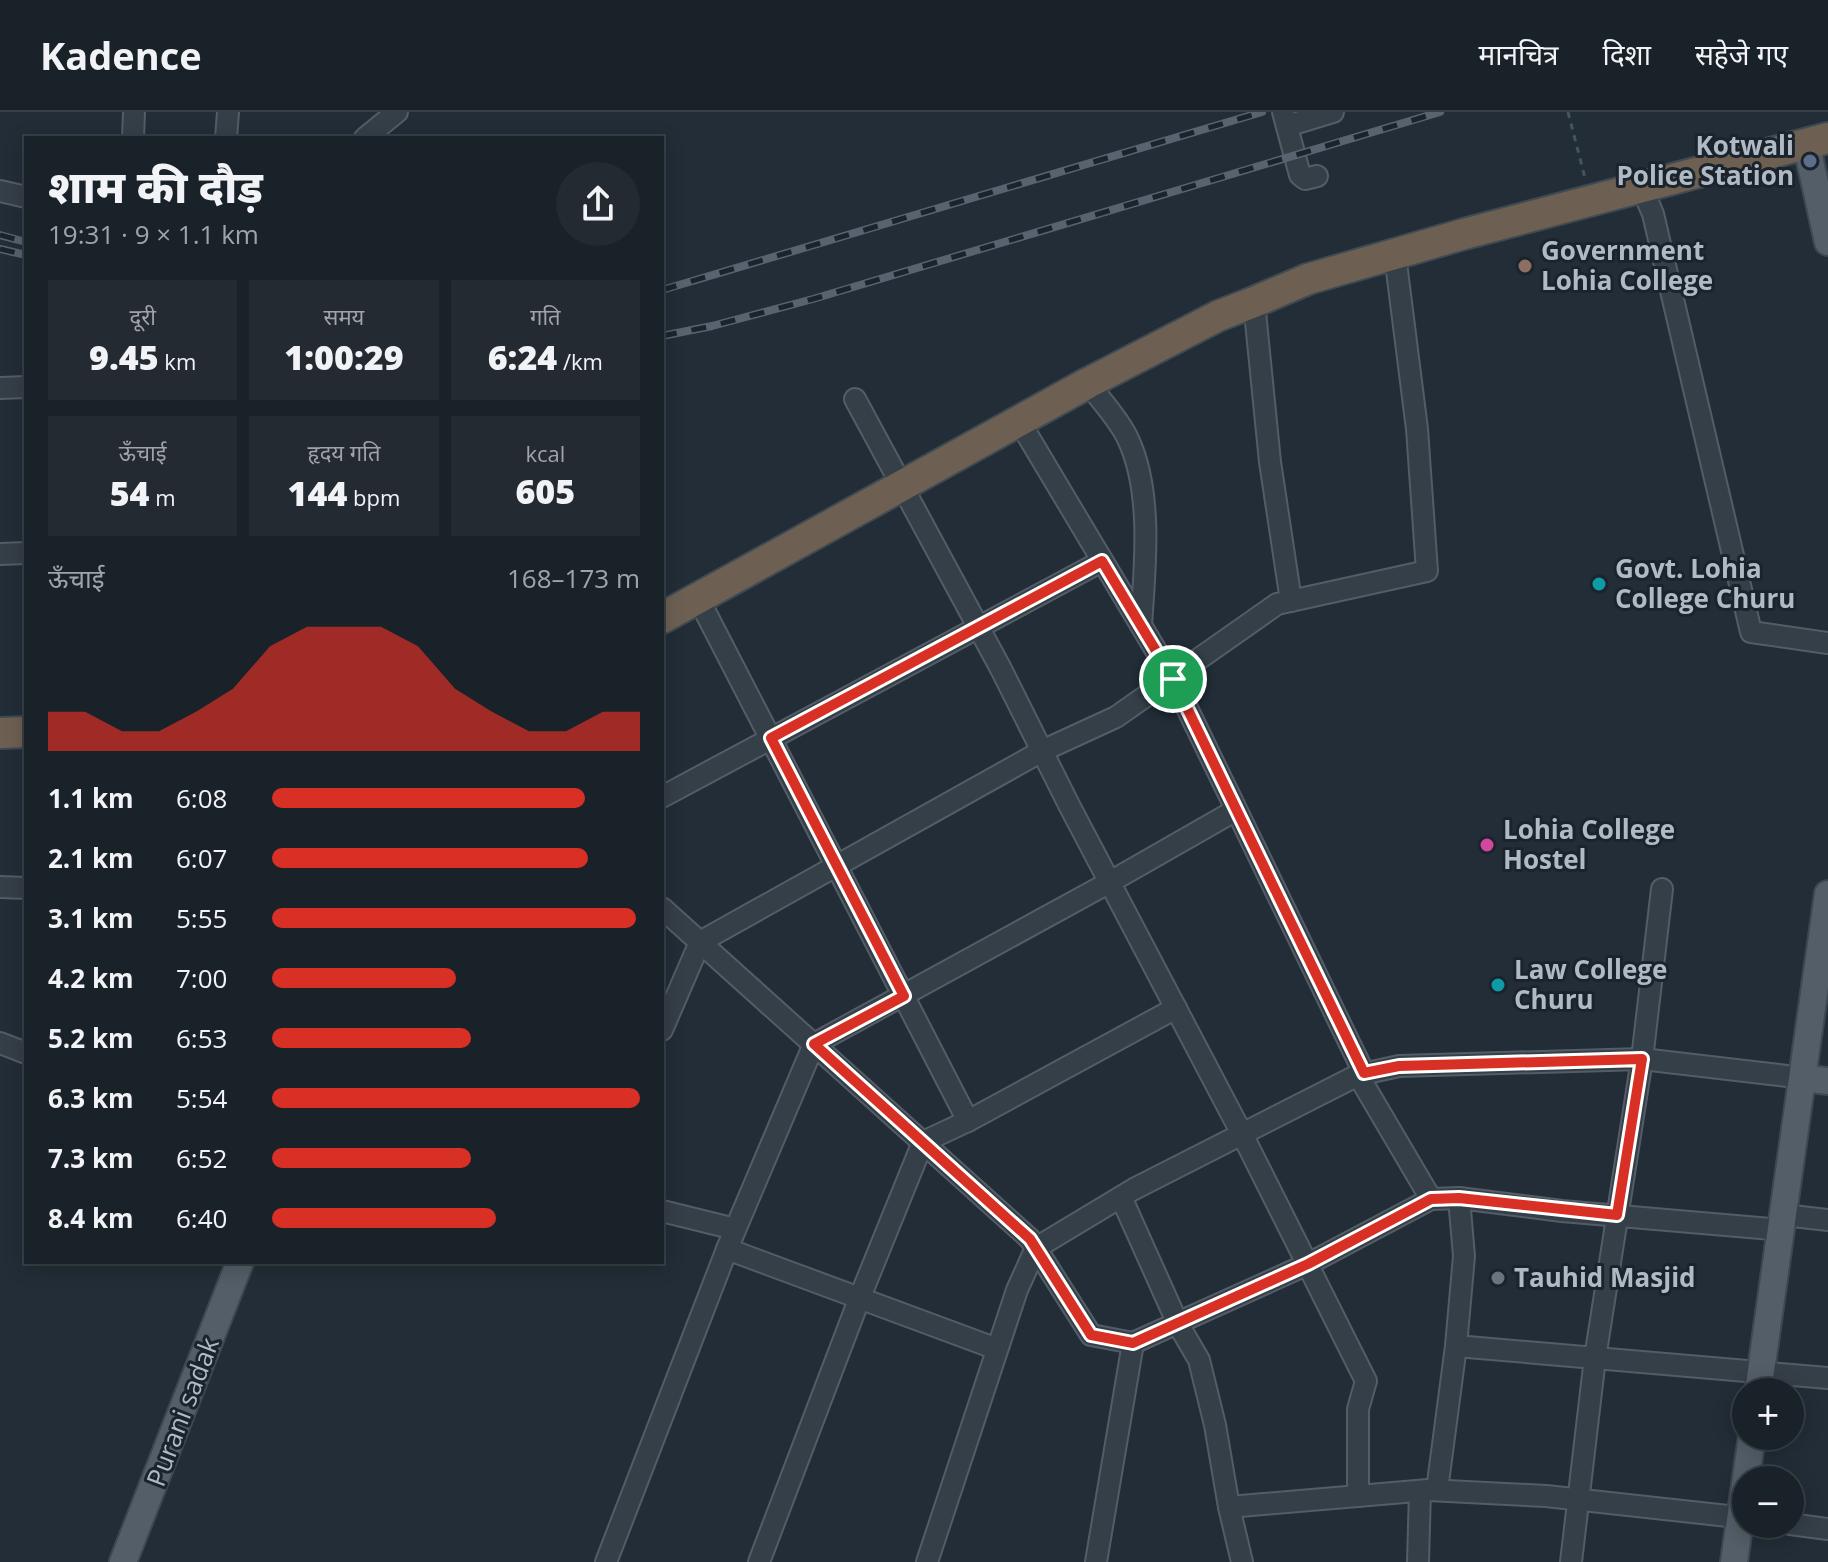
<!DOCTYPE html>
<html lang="hi">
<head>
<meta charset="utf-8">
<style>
  body { margin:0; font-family:"Open Sans","Noto Sans Devanagari",sans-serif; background:#232a31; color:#f1f3f6; height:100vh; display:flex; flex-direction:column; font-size:30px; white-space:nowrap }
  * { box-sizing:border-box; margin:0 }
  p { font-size:26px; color:#9fa4a8 }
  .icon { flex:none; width:44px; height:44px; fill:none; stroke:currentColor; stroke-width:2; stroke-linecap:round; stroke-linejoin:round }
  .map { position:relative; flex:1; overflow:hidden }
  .sheet { position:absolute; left:24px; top:24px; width:640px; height:1128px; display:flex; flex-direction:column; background:#1a2229; border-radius:0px; box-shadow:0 4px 20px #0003,0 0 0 2px #383f46 }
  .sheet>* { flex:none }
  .buttons { position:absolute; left:1732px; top:1266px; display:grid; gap:16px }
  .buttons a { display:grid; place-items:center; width:72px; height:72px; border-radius:50%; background:#1a2229; box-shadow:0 4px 20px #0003,0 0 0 2px #383f46; font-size:40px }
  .pin { position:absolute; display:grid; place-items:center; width:68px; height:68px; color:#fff; margin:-34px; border:4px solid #fff; border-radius:50%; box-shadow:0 2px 8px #0007 }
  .round { display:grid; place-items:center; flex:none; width:84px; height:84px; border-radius:42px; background:#232a31 }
  .summary { display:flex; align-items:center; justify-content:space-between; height:136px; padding:0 24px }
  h1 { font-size:44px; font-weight:800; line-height:60px }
  .stats { display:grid; grid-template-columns:repeat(3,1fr); gap:12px; height:136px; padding:8px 24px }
  .stats div { display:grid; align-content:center; border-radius:0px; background:#232a31; text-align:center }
  .stats b { font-size:34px; font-weight:800 }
  .stats small { font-size:22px; font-weight:400 }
  .stats p { font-size:22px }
  .chart { height:224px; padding:16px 24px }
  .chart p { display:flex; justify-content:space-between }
  .chart svg { width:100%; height:144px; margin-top:8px; fill:#d93025; opacity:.7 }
  ul { padding:0 24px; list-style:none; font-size:26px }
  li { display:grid; grid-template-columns:128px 96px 1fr; align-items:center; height:60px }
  li i { height:20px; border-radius:10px; background:#d93025 }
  header { display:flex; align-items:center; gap:48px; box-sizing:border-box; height:112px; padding:0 40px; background:#1a2229; border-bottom:2px solid #383f46 }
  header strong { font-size:38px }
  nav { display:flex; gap:44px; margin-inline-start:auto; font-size:28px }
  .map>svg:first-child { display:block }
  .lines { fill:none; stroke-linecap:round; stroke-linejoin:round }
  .minor-casing { stroke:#535d66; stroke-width:24 }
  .major-casing { stroke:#3f4851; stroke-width:30 }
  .highway-casing { stroke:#404a52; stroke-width:34 }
  .path { stroke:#435757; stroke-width:3; stroke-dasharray:6 6; stroke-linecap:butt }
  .minor { stroke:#353f48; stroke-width:20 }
  .major { stroke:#535e68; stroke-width:26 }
  .highway { stroke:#6d6053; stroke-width:30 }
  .rail-casing { stroke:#58636f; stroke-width:8 }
  .rail { stroke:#1b242c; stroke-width:5; stroke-dasharray:15; stroke-linecap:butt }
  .route-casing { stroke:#fff; stroke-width:16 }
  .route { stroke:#d93025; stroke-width:10 }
  .service-dot { fill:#5c6f8a; stroke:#1b242c; stroke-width:3 }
  .education-dot { fill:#8d6e63; stroke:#1b242c; stroke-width:3 }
  .culture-dot { fill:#0f9aa8; stroke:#1b242c; stroke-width:3 }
  .hotel-dot { fill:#d1479c; stroke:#1b242c; stroke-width:3 }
  .worship-dot { fill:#6b7280; stroke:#1b242c; stroke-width:3 }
  .labels { text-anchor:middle; stroke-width:6; stroke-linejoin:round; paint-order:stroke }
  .poi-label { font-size:26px; font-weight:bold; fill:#b0bac4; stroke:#1b242c; text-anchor:start }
  .street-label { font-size:26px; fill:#b0bac4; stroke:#1b242c }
</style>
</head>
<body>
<header>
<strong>Kadence</strong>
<nav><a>मानचित्र</a><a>दिशा</a><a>सहेजे गए</a></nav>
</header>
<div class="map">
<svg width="1828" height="1450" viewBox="0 0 1828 1450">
  <rect width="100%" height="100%" fill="#222d37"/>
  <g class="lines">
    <!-- minor casing -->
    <g class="minor-casing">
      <g id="minor">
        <path d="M1283 0 1300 63 1305 67 1317 64"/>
        <path d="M1287 14 1333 0"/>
        <path d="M133 26 134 0"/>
        <path d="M226 26 228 0"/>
        <path d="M365 26 397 0"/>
        <path d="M1642 76 1653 102 1751 520 1828 531"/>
        <path d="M0 79 26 85"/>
        <path d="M1254 190 1270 350 1291 489"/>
        <path d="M1088 271C1101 289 1119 307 1128 327 1153 380 1145 456 1141 513"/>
        <path d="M0 276 26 275"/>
        <path d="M855 287 1001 557 1069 693 1242 1022 1366 1269 1358 1297V1384"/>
        <path d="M1019 309 1173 567 1364 961"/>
        <path d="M0 442 26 441"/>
        <path d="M698 486 968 1009"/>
        <path d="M662 685 1102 449"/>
        <path d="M0 775 26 776"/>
        <path d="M662 796 1030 1127 1091 1223 1133 1231 1096 1450"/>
        <path d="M662 918 700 830 1042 639 1116 605 1277 492 1427 459 1417 317 1395 143"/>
        <path d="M0 931 26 941"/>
        <path d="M1358 963 1431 1087"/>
        <path d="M1121 1085 1178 1212 1199 1248 1215 1313 1229 1395 1242 1450"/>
        <path d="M662 1099 735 1117"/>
        <path d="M1784 1103 1828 1108"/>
        <path d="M727 1137 997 1237"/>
        <path d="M1133 1231 1308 1152 1431 1087 1459 1086 1562 1099 1782 1118"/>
        <path d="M1456 1234 1828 1266"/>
        <path d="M1437 1378 1456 1234 1464 1144 1459 1086"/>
        <path d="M1229 1395 1428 1378 1546 1384 1746 1406"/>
        <path d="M1790 1412 1828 1417"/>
        <path d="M606 1450 727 1137 814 932 1110 770 1236 698"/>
        <path d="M759 1450 860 1185 923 1030 968 1009 1176 896"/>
        <path d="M927 1450 1017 1178 1036 1136 1134 1077 1358 963 1399 954 1642 947 1804 966"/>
        <path d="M1418 1450 1420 1379"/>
        <path d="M1571 1450 1595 1246 1642 947 1662 777"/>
      </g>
    </g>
    <!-- major casing -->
    <g class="major-casing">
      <g id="major">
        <path d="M1806 31 1828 130"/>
        <path d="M1804 966 1828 969"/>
        <path d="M1758 1280 1828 782"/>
        <path d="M123 1450 240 1150"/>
        <path d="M1734 1450 1752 1324"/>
      </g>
    </g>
    <!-- highway casing -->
    <g class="highway-casing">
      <g id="highway">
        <path d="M662 506 1088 271 1218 204 1254 190 1308 167 1464 122 1828 26"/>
        <path d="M0 621 26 620"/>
      </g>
    </g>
    <!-- path -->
    <path class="path" d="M1568 0 1585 66"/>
    <!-- minor -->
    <use href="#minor" class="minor"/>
    <!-- major -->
    <use href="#major" class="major"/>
    <!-- highway -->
    <use href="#highway" class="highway"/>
    <!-- rail casing -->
    <g class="rail-casing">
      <g id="rail">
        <path d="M0 123 26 130"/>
        <path d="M0 137 26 143"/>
        <path d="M662 178 1262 0"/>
        <path d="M662 224 712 214 813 187 1440 0"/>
      </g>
    </g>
    <!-- rail -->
    <use href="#rail" class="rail"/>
  </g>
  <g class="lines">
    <!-- route casing -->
    <g class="route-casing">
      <path id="route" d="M1102 449 1173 567 1364 961 1399 954 1642 947 1617 1103 1459 1086 1431 1087 1308 1152 1133 1231 1091 1223 1030 1127 814 932 904 884 771 626Z"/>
    </g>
    <!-- route -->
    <use href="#route" class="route"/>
  </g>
  <!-- markers -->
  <circle class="service-dot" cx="1810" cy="49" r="8"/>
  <circle class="education-dot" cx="1525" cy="154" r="8"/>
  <g class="culture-dot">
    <circle cx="1599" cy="472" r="8"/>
    <circle cx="1498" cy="873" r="8"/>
  </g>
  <circle class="hotel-dot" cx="1487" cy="733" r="8"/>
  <circle class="worship-dot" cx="1498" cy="1166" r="8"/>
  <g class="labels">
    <!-- poi labels -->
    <g class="poi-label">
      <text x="1794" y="43" text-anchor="end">Kotwali<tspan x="1794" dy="30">Police Station</tspan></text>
      <text x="1541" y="148">Government<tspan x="1541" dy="30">Lohia College</tspan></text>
      <text x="1615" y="466">Govt. Lohia<tspan x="1615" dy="30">College Churu</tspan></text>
      <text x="1503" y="727">Lohia College<tspan x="1503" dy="30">Hostel</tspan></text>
      <text x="1514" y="867">Law College<tspan x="1514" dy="30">Churu</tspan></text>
      <text x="1514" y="1175">Tauhid Masjid</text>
    </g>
    <!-- street labels -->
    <g class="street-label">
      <text transform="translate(183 1300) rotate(-69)" y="9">Purani sadak</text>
    </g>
  </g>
</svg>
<div class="buttons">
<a>+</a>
<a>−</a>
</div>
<div class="pin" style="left:1173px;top:567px;background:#1e9e55"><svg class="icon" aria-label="arrive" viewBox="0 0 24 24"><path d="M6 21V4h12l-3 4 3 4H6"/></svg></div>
<section class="sheet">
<div class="summary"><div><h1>शाम की दौड़</h1><p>19:31 · 9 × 1.1 km</p></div><a class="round"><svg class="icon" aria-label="share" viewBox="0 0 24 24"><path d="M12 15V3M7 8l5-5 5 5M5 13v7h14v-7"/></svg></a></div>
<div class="stats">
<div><p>दूरी</p><b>9.45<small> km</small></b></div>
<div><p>समय</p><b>1:00:29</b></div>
<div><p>गति</p><b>6:24<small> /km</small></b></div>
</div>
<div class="stats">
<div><p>ऊँचाई</p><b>54<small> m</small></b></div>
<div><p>हृदय गति</p><b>144<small> bpm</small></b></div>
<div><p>kcal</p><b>605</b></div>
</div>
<div class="chart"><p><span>ऊँचाई</span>168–173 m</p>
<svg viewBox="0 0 160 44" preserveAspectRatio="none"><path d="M0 44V32L10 32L20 38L30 38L40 32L50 25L60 12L70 6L80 6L90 6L100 12L110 25L120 32L130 38L140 38L150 32L160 32V44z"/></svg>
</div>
<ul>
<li><b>1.1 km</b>6:08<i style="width:85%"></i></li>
<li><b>2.1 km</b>6:07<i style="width:86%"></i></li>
<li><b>3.1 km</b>5:55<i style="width:99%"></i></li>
<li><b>4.2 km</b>7:00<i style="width:50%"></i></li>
<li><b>5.2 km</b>6:53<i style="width:54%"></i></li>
<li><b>6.3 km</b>5:54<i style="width:100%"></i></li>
<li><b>7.3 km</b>6:52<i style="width:54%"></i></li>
<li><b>8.4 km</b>6:40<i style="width:61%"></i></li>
</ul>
</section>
</div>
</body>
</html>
